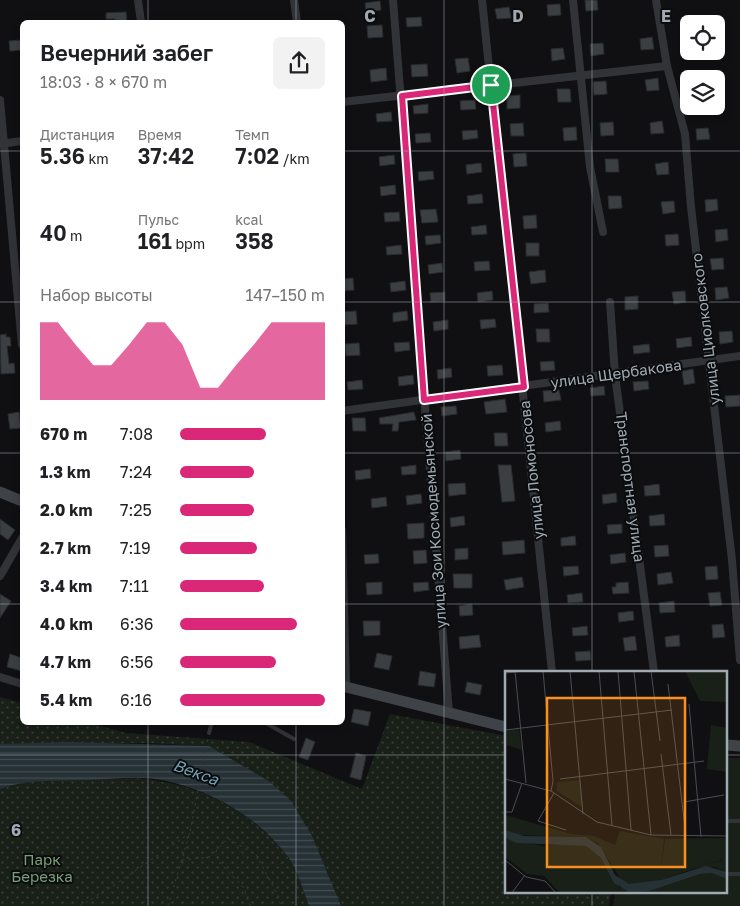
<!DOCTYPE html>
<html lang="ru">
<head>
<meta charset="utf-8">
<style>
  body { margin:0; font-family:"Golos Text",sans-serif; background:#f2f2f2; color:#202124; height:100vh; display:flex; flex-direction:column; font-size:19px; white-space:nowrap }
  * { box-sizing:border-box; margin:0 }
  p { font-size:16px; color:#757577 }
  .icon { flex:none; width:28px; height:28px; fill:none; stroke:currentColor; stroke-width:2; stroke-linecap:round; stroke-linejoin:round }
  .map { position:relative; flex:1; overflow:hidden }
  .drawer { position:absolute; left:20px; top:20px; width:325px; height:705px; display:flex; flex-direction:column; background:#fff; border-radius:8px; box-shadow:0 2px 8px #0003 }
  .drawer>* { flex:none }
  .fabs { position:absolute; left:680px; top:15px; display:grid; gap:10px }
  .fabs a { display:grid; place-items:center; width:45px; height:45px; border-radius:8px; background:#fff; box-shadow:0 2px 8px #0003; font-size:25px }
  .pin { position:absolute; display:grid; place-items:center; width:42px; height:42px; color:#fff; margin:-21px; border:2px solid #fff; border-radius:50%; box-shadow:0 1px 5px #0007 }
  .round { display:grid; place-items:center; flex:none; width:52px; height:52px; border-radius:8px; background:#f2f2f2 }
  .summary { display:flex; align-items:center; justify-content:space-between; height:85px; padding:0 20px }
  h1 { font-size:22px; font-weight:600; line-height:38px }
  .metrics { display:grid; grid-template-columns:repeat(3,1fr); gap:8px; height:85px; padding:5px 20px }
  .metrics div { display:grid; align-content:center }
  .metrics b { font-size:21px; font-weight:600 }
  .metrics small { font-size:14px; font-weight:400 }
  .metrics p { font-size:14px }
  .chart { height:140px; padding:10px 20px }
  .chart p { display:flex; justify-content:space-between }
  .chart svg { width:100%; height:90px; margin-top:5px; fill:#db2777; opacity:.7 }
  ul { padding:0 20px; list-style:none; font-size:16px }
  li { display:grid; grid-template-columns:80px 60px 1fr; align-items:center; height:38px }
  li i { height:12px; border-radius:6px; background:#db2777 }
  .map>svg:first-child { display:block }
  .grass { fill:url(#grass-dots) }
  .garden { fill:#192018 }
  .water { fill:url(#water-rules) }
  .building { fill:#3c3f42; stroke:#2a2b2e }
  .lines { fill:none; stroke-linecap:round; stroke-linejoin:round }
  .path { stroke:#373a3e; stroke-width:1; stroke-dasharray:2.5 4; stroke-linecap:butt }
  .service { stroke:#313337; stroke-width:4 }
  .minor { stroke:#313337; stroke-width:8 }
  .secondary { stroke:#3f4247; stroke-width:11 }
  .route-casing { stroke:#fff; stroke-width:10 }
  .route { stroke:#db2777; stroke-width:6 }
  .grid { fill:none; stroke:#a1a9b3; stroke-width:1; stroke-opacity:0.55 }
  .labels { text-anchor:middle; stroke-width:4; stroke-linejoin:round; paint-order:stroke }
  .street-label { font-size:15px; fill:#a1a9b3; stroke:#0b0c0d }
  .park-label { font-size:15px; fill:#7a9f77; stroke:#0b0c0d }
  .water-label { font-size:16px; font-style:italic; fill:#759eb1; stroke:#0b0c0d }
  .inset-road { fill:none; stroke:#4a4d52; stroke-width:1 }
  .view { fill:#f98f21; fill-opacity:0.15; stroke:#f98f21; stroke-width:2.5 }
  .inset-edge { fill:none; stroke:#a1a9b3; stroke-width:2.5 }
  .grid-label { font-size:16px; text-anchor:middle; font-weight:bold; fill:#a1a9b3; stroke:#0b0c0d; stroke-width:4; stroke-linejoin:round; paint-order:stroke }
</style>
</head>
<body>
<div class="map">
<svg width="740" height="906" viewBox="0 0 740 906">
  <defs>
    <pattern id="grass-dots" width="8" height="8" patternUnits="userSpaceOnUse" patternTransform="scale(1.25)"><rect width="8" height="8" fill="#192018"/><path d="M2 2h.1M6 6h.1" fill="none" stroke="#373e37" stroke-width="1.8" stroke-linecap="round"/></pattern>
    <pattern id="water-rules" width="6" height="5" patternUnits="userSpaceOnUse" patternTransform="scale(1.25)"><rect width="6" height="5" fill="#263136"/><path d="M0 2.5h6" fill="none" stroke="#424c51"/></pattern>
  </defs>
  <rect width="100%" height="100%" fill="#101012"/>
  <!-- grass -->
  <g class="grass">
    <path d="M0 697 22 703V722L90 723 126 733 249 742 362 789 390 714 506 736V892H611L609 906H341L235 763 209 746 146 743 0 744Z"/>
    <path d="M138 778C198 784 250 809 287 856 298 869 303 891 309 906H0V789C34 776 100 780 138 778Z"/>
  </g>
  <!-- garden -->
  <path class="garden" d="M726 758H740V906H613L615 892H726Z"/>
  <!-- water -->
  <path class="water" d="M68 742 209 746 270 782 291 801 312 836 341 906H309C303 891 298 870 288 857 259 818 214 792 167 781 142 775 113 779 87 780 59 781 27 779 0 789V744Z"/>
  <!-- building -->
  <g class="building">
    <path d="M585 0H597L598 10 586 11Z"/>
    <path d="M380 1 381 10 366 12 365 3Z"/>
    <path d="M560 4 561 15 548 16 547 5Z"/>
    <path d="M509 7 511 18 497 19 495 9Z"/>
    <path d="M126 12 127 22H116L115 19H106V13Z"/>
    <path d="M421 17 422 26 407 27 406 18Z"/>
    <path d="M382 25 383 37 368 38 367 26Z"/>
    <path d="M652 37 654 49 641 50 640 39Z"/>
    <path d="M22 40V50L10 51 9 41Z"/>
    <path d="M603 43 604 54 591 56 590 44Z"/>
    <path d="M563 48 565 59 552 61 551 49Z"/>
    <path d="M468 58 470 71 457 73 455 59Z"/>
    <path d="M427 64 428 76 412 77 411 65Z"/>
    <path d="M386 68 387 80 371 82 370 70Z"/>
    <path d="M658 78 659 90 647 91 645 80Z"/>
    <path d="M606 81 607 94 594 95 593 82Z"/>
    <path d="M557 89H570L571 102H558Z"/>
    <path d="M520 95V108L507 109V96Z"/>
    <path d="M475 100 476 109 461 110 460 101Z"/>
    <path d="M428 104V113L414 114 413 106Z"/>
    <path d="M391 112 392 121 377 122 376 114Z"/>
    <path d="M662 121 664 133 651 134 650 123Z"/>
    <path d="M613 122 614 135 601 136 600 123Z"/>
    <path d="M523 123 524 136H511L510 124Z"/>
    <path d="M576 127 577 140 564 141 563 128Z"/>
    <path d="M708 128 710 139 697 140 696 129Z"/>
    <path d="M477 130 478 138 463 140 462 131Z"/>
    <path d="M430 133 431 142 416 143 415 134Z"/>
    <path d="M526 153 527 166 514 167 513 154Z"/>
    <path d="M394 155 395 164 380 166 379 157Z"/>
    <path d="M605 159H618L619 172H606Z"/>
    <path d="M668 162 669 174 657 175 655 164Z"/>
    <path d="M481 163 482 172 467 174 466 165Z"/>
    <path d="M433 171 434 179 419 181 418 172Z"/>
    <path d="M395 185 396 194 381 196 380 187Z"/>
    <path d="M482 194 483 203 468 204 467 196Z"/>
    <path d="M608 196H621L622 208 609 209Z"/>
    <path d="M717 199 718 210 706 212 705 200Z"/>
    <path d="M674 201 675 212 663 214 661 202Z"/>
    <path d="M436 209 438 222 422 223 420 210Z"/>
    <path d="M399 212 400 221 385 222 384 213Z"/>
    <path d="M536 215 537 228 524 229 523 216Z"/>
    <path d="M486 225 487 234 472 235 471 227Z"/>
    <path d="M727 229 728 240 716 242 715 230Z"/>
    <path d="M678 234 679 245 666 246 665 235Z"/>
    <path d="M440 235 441 243 426 245 425 236Z"/>
    <rect x="526" y="243" width="13" height="13"/>
    <path d="M401 245 402 254 387 255 386 247Z"/>
    <path d="M723 258 724 269 712 270 710 259Z"/>
    <path d="M489 261 490 270 475 271 474 262Z"/>
    <path d="M442 263 443 272 429 274 428 265Z"/>
    <path d="M545 270 546 282 531 284 529 272Z"/>
    <path d="M353 278 354 290 342 291V279Z"/>
    <path d="M405 281 406 290 391 292 390 283Z"/>
    <path d="M727 287 729 298 716 300 715 288Z"/>
    <path d="M492 291 493 300 478 302 477 293Z"/>
    <path d="M685 291 686 302 674 304 672 292Z"/>
    <path d="M445 292V301L431 302 430 293Z"/>
    <path d="M638 296V309L625 310V297Z"/>
    <path d="M548 303 549 312 534 313V304Z"/>
    <path d="M356 311 357 324 343 325 342 312Z"/>
    <path d="M407 311 408 320 393 322V313Z"/>
    <path d="M495 319 496 327 481 329 480 320Z"/>
    <path d="M448 320V329L434 331 433 322Z"/>
    <path d="M536 329H549L550 342H537Z"/>
    <path d="M732 331 733 342 720 344 719 332Z"/>
    <path d="M6 334V337H10L11 346H7L9 364 14 363 15 373 1 374 0 335Z"/>
    <path d="M691 337 692 346 677 348 676 339Z"/>
    <path d="M409 342 410 350 395 352 394 343Z"/>
    <path d="M359 343 360 355 346 356 345 344Z"/>
    <path d="M649 344 650 352 634 354 633 346Z"/>
    <path d="M554 361 555 370 541 371 540 362Z"/>
    <path d="M502 365 503 375 488 376 487 366Z"/>
    <path d="M451 368 452 377 438 379 437 370Z"/>
    <path d="M693 369 695 383 684 385 682 371Z"/>
    <path d="M413 375 414 384 399 386 398 377Z"/>
    <path d="M362 380 363 389 348 390 347 382Z"/>
    <path d="M648 381 649 389 634 391 633 382Z"/>
    <path d="M604 386 605 395 591 396 590 388Z"/>
    <path d="M559 390 561 400 544 402 543 391Z"/>
    <path d="M740 395V406L726 407 725 396Z"/>
    <path d="M505 399 507 412 486 414 484 402Z"/>
    <path d="M456 406 457 414 442 416 441 407Z"/>
    <path d="M19 412 21 428 10 429 8 414Z"/>
    <path d="M414 412 416 420 399 422 398 431H392L393 424H380L379 418Z"/>
    <path d="M352 418H365L366 431H353Z"/>
    <path d="M560 421 561 430 546 432 545 423Z"/>
    <path d="M494 433H507L508 446H495Z"/>
    <path d="M460 450 461 459 446 461 445 452Z"/>
    <path d="M416 465V474L402 475 401 467Z"/>
    <path d="M498 465H511L515 501 502 502Z"/>
    <path d="M370 469 371 478 356 480 355 471Z"/>
    <path d="M465 483 466 494 449 496 448 484Z"/>
    <path d="M659 484 660 495 645 496 644 486Z"/>
    <path d="M616 493 617 502 603 504 602 495Z"/>
    <path d="M421 494 422 503 407 505 406 496Z"/>
    <path d="M386 497 387 506 372 508 371 499Z"/>
    <path d="M664 514 665 525 650 526 649 516Z"/>
    <path d="M464 516 465 525 451 527 450 518Z"/>
    <path d="M0 519 15 530 8 540 0 534Z"/>
    <path d="M424 523V538L408 539 407 524Z"/>
    <path d="M622 524V533L608 534 607 525Z"/>
    <path d="M575 536 576 545 561 546V538Z"/>
    <path d="M524 540 525 553 503 555 502 542Z"/>
    <path d="M668 545 669 556 655 557 654 546Z"/>
    <path d="M468 548V559L455 560V549Z"/>
    <path d="M426 550 427 563 414 564 413 551Z"/>
    <path d="M625 553 626 562 611 564 610 555Z"/>
    <path d="M378 554 379 563 365 564 364 555Z"/>
    <path d="M578 566 579 574 564 576 563 567Z"/>
    <path d="M717 566 718 579 706 580 705 567Z"/>
    <path d="M671 572 673 583 658 585 657 574Z"/>
    <path d="M453 574H472V588H454Z"/>
    <path d="M522 577 524 587 506 590 504 580Z"/>
    <path d="M382 582V594L367 595 366 583Z"/>
    <path d="M428 582 429 590 414 592 413 583Z"/>
    <path d="M628 582 629 593 613 594 612 587H616V583Z"/>
    <path d="M720 592 722 605 710 606 708 593Z"/>
    <path d="M582 593 583 602 568 603 567 595Z"/>
    <path d="M0 594 11 601 0 618Z"/>
    <path d="M674 601 675 612 660 613 659 603Z"/>
    <path d="M472 604 473 615 460 616 459 606Z"/>
    <path d="M633 611 634 620 619 622 618 613Z"/>
    <path d="M363 621H380V635L364 636Z"/>
    <path d="M723 624 725 637 713 638 712 625Z"/>
    <path d="M587 626 588 635 573 636 572 628Z"/>
    <path d="M479 635 481 647 460 649 459 637Z"/>
    <path d="M679 635 680 646 666 647 665 637Z"/>
    <path d="M635 636 637 650 625 651 623 638Z"/>
    <path d="M590 651 591 660 576 661 575 652Z"/>
    <path d="M377 653 392 656 389 670 374 667Z"/>
    <path d="M10 654 22 658V671L7 667Z"/>
    <path d="M420 671 436 674 434 687 418 685Z"/>
    <path d="M467 682 482 685 480 695 465 692Z"/>
    <path d="M354 709 371 712 368 726 351 722Z"/>
    <path d="M306 738 315 742 308 760 299 757Z"/>
    <path d="M356 753 366 756 361 780 350 777Z"/>
  </g>
  <g class="lines">
    <!-- path -->
    <g class="path">
      <path d="M182 860 209 857 215 851"/>
      <path d="M80 906 119 882 190 833"/>
      <path d="M168 906 190 832 208 739"/>
      <path d="M250 906 244 888 220 863 216 851 228 838 257 856 278 896 281 906"/>
    </g>
    <!-- service -->
    <g class="service">
      <path d="M264 722 294 739"/>
      <path d="M209 733 212 722"/>
      <path d="M726 821H740"/>
      <path d="M726 874H740"/>
    </g>
    <!-- minor -->
    <g class="minor">
      <path d="M138 0 141 22"/>
      <path d="M294 0 297 22"/>
      <path d="M393 0 449 713"/>
      <path d="M482 0 552 672"/>
      <path d="M573 0 590 167 603 232"/>
      <path d="M656 0 667 66 685 134 691 207 732 560 740 660"/>
      <path d="M0 100 22 345"/>
      <path d="M342 102 667 66"/>
      <path d="M0 144 22 141"/>
      <path d="M610 302 615 375 654 672"/>
      <path d="M342 411 740 356"/>
      <path d="M342 530 346 686"/>
      <path d="M0 576 22 538"/>
      <path d="M0 677 22 684"/>
    </g>
    <!-- secondary -->
    <g class="secondary">
      <path d="M0 492 22 501"/>
      <path d="M342 686 506 727"/>
      <path d="M726 745 740 746"/>
    </g>
  </g>
  <g class="lines">
    <!-- route casing -->
    <g class="route-casing">
      <path id="route" d="M491 85 524 387 424 400 402 96Z"/>
    </g>
    <!-- route -->
    <use href="#route" class="route"/>
  </g>
  <!-- grid -->
  <path class="grid" d="M148 0V22M296 0V22M444 0V906M592 0V672M0 151H22M342 151H740M0 302H22M342 302H740M0 453H22M342 453H740M0 604H22M342 604H740M148 722V906M296 722V906M0 755H506M726 755H740M592 892V906"/>
  <g class="labels">
    <!-- street labels -->
    <g class="street-label">
      <text transform="translate(706 329) rotate(-97)" y="5">улица Циолковского</text>
      <text transform="translate(616 374) rotate(-8)" y="5">улица Щербакова</text>
      <text transform="translate(532 470) rotate(-96)" y="5">улица Ломоносова</text>
      <text transform="translate(630 487) rotate(83)" y="5">Транспортная улица</text>
      <text transform="translate(434 521) rotate(-94)" y="5">улица Зои Космодемьянской</text>
    </g>
    <!-- park labels -->
    <g class="park-label">
      <text x="42" y="865">Парк<tspan x="42" dy="17">Березка</tspan></text>
    </g>
    <!-- water labels -->
    <g class="water-label">
      <text transform="translate(196 772) rotate(20)" y="6">Векса</text>
    </g>
  </g>
  <!-- overview -->
  <g transform="translate(505 671)">
    <rect width="222" height="222" fill="#101012"/>
    <path d="M0 144 66 163 89 165 110 174 115 160 159 168 156 197 176 198 216 190 218 182 222 181V201L210 196 191 197 156 209 131 214 118 212 93 172 81 166 12 164 0 159ZM0 167 38 175 68 172 81 175 96 187 115 217 164 213 195 203 207 202 222 208V222H55L39 205 22 203 0 186Z" fill="#192018"/>
    <path d="M14 58 17 79 2 74 1 59ZM75 109 78 137 52 120V111Z" fill="#192018"/>
    <path d="M180 0H222V31L195 30ZM206 54 222 57V101L202 98ZM222 167V180L215 190 176 199 156 198 160 168Z" fill="#192018"/>
    <path d="M0 159 19 165 81 166 96 176 110 204 124 213 156 209 201 195 222 201V208L207 202 195 203 144 220 124 221 109 212 96 187 81 175 12 172 0 167Z" fill="#263136"/>
    <path class="inset-road" d="M10 0 21 112M38 0 48 110 46 120M65 0 78 143M94 0 107 155M113 0 126 159M129 0 146 164M146 0 155 70M0 2 20 0M163 13 181 165M184 33 196 166M0 59 167 39M156 83 166 164M0 108 46 120 92 151 146 164 223 165M55 108 199 90M49 122 33 150 61 159M179 131 219 124M0 141H7L17 112M0 189 21 206 40 210 52 223M6 223 20 204"/>
    <path class="view" d="M42 27H180V196H42Z"/>
    <rect width="222" height="222" class="inset-edge"/>
  </g>
  <g class="grid-label">
    <text x="370" y="22">C</text>
    <text x="518" y="22">D</text>
    <text x="666" y="22">E</text>
    <text x="16" y="836">6</text>
  </g>
</svg>
<div class="fabs">
<a><svg class="icon" aria-label="locate" viewBox="0 0 24 24"><circle cx="12" cy="12" r="6"/><path d="M12 2v4M12 18v4M2 12h4M18 12h4"/></svg></a>
<a><svg class="icon" aria-label="layers" viewBox="0 0 24 24"><path d="M12 4l9 5-9 5-9-5zM3 14l9 5 9-5"/></svg></a>
</div>
<div class="pin" style="left:491px;top:85px;background:#1e9e55"><svg class="icon" aria-label="arrive" viewBox="0 0 24 24"><path d="M6 21V4h12l-3 4 3 4H6"/></svg></div>
<section class="drawer">
<div class="summary"><div><h1>Вечерний забег</h1><p>18:03 · 8 × 670 m</p></div><a class="round"><svg class="icon" aria-label="share" viewBox="0 0 24 24"><path d="M12 15V3M7 8l5-5 5 5M5 13v7h14v-7"/></svg></a></div>
<div class="metrics">
<div><p>Дистанция</p><b>5.36<small> km</small></b></div>
<div><p>Время</p><b>37:42</b></div>
<div><p>Темп</p><b>7:02<small> /km</small></b></div>
</div>
<div class="metrics">
<div><b>40<small> m</small></b></div>
<div><p>Пульс</p><b>161<small> bpm</small></b></div>
<div><p>kcal</p><b>358</b></div>
</div>
<div class="chart"><p><span>Набор высоты</span>147–150 m</p>
<svg viewBox="0 0 160 44" preserveAspectRatio="none"><path d="M0 44V6L10 6L20 17L30 27L40 27L50 17L60 6L70 6L80 17L90 38L100 38L110 27L120 17L130 6L140 6L150 6L160 6V44z"/></svg>
</div>
<ul>
<li><b>670 m</b>7:08<i style="width:59%"></i></li>
<li><b>1.3 km</b>7:24<i style="width:51%"></i></li>
<li><b>2.0 km</b>7:25<i style="width:51%"></i></li>
<li><b>2.7 km</b>7:19<i style="width:53%"></i></li>
<li><b>3.4 km</b>7:11<i style="width:58%"></i></li>
<li><b>4.0 km</b>6:36<i style="width:81%"></i></li>
<li><b>4.7 km</b>6:56<i style="width:66%"></i></li>
<li><b>5.4 km</b>6:16<i style="width:100%"></i></li>
</ul>
</section>
</div>
</body>
</html>
